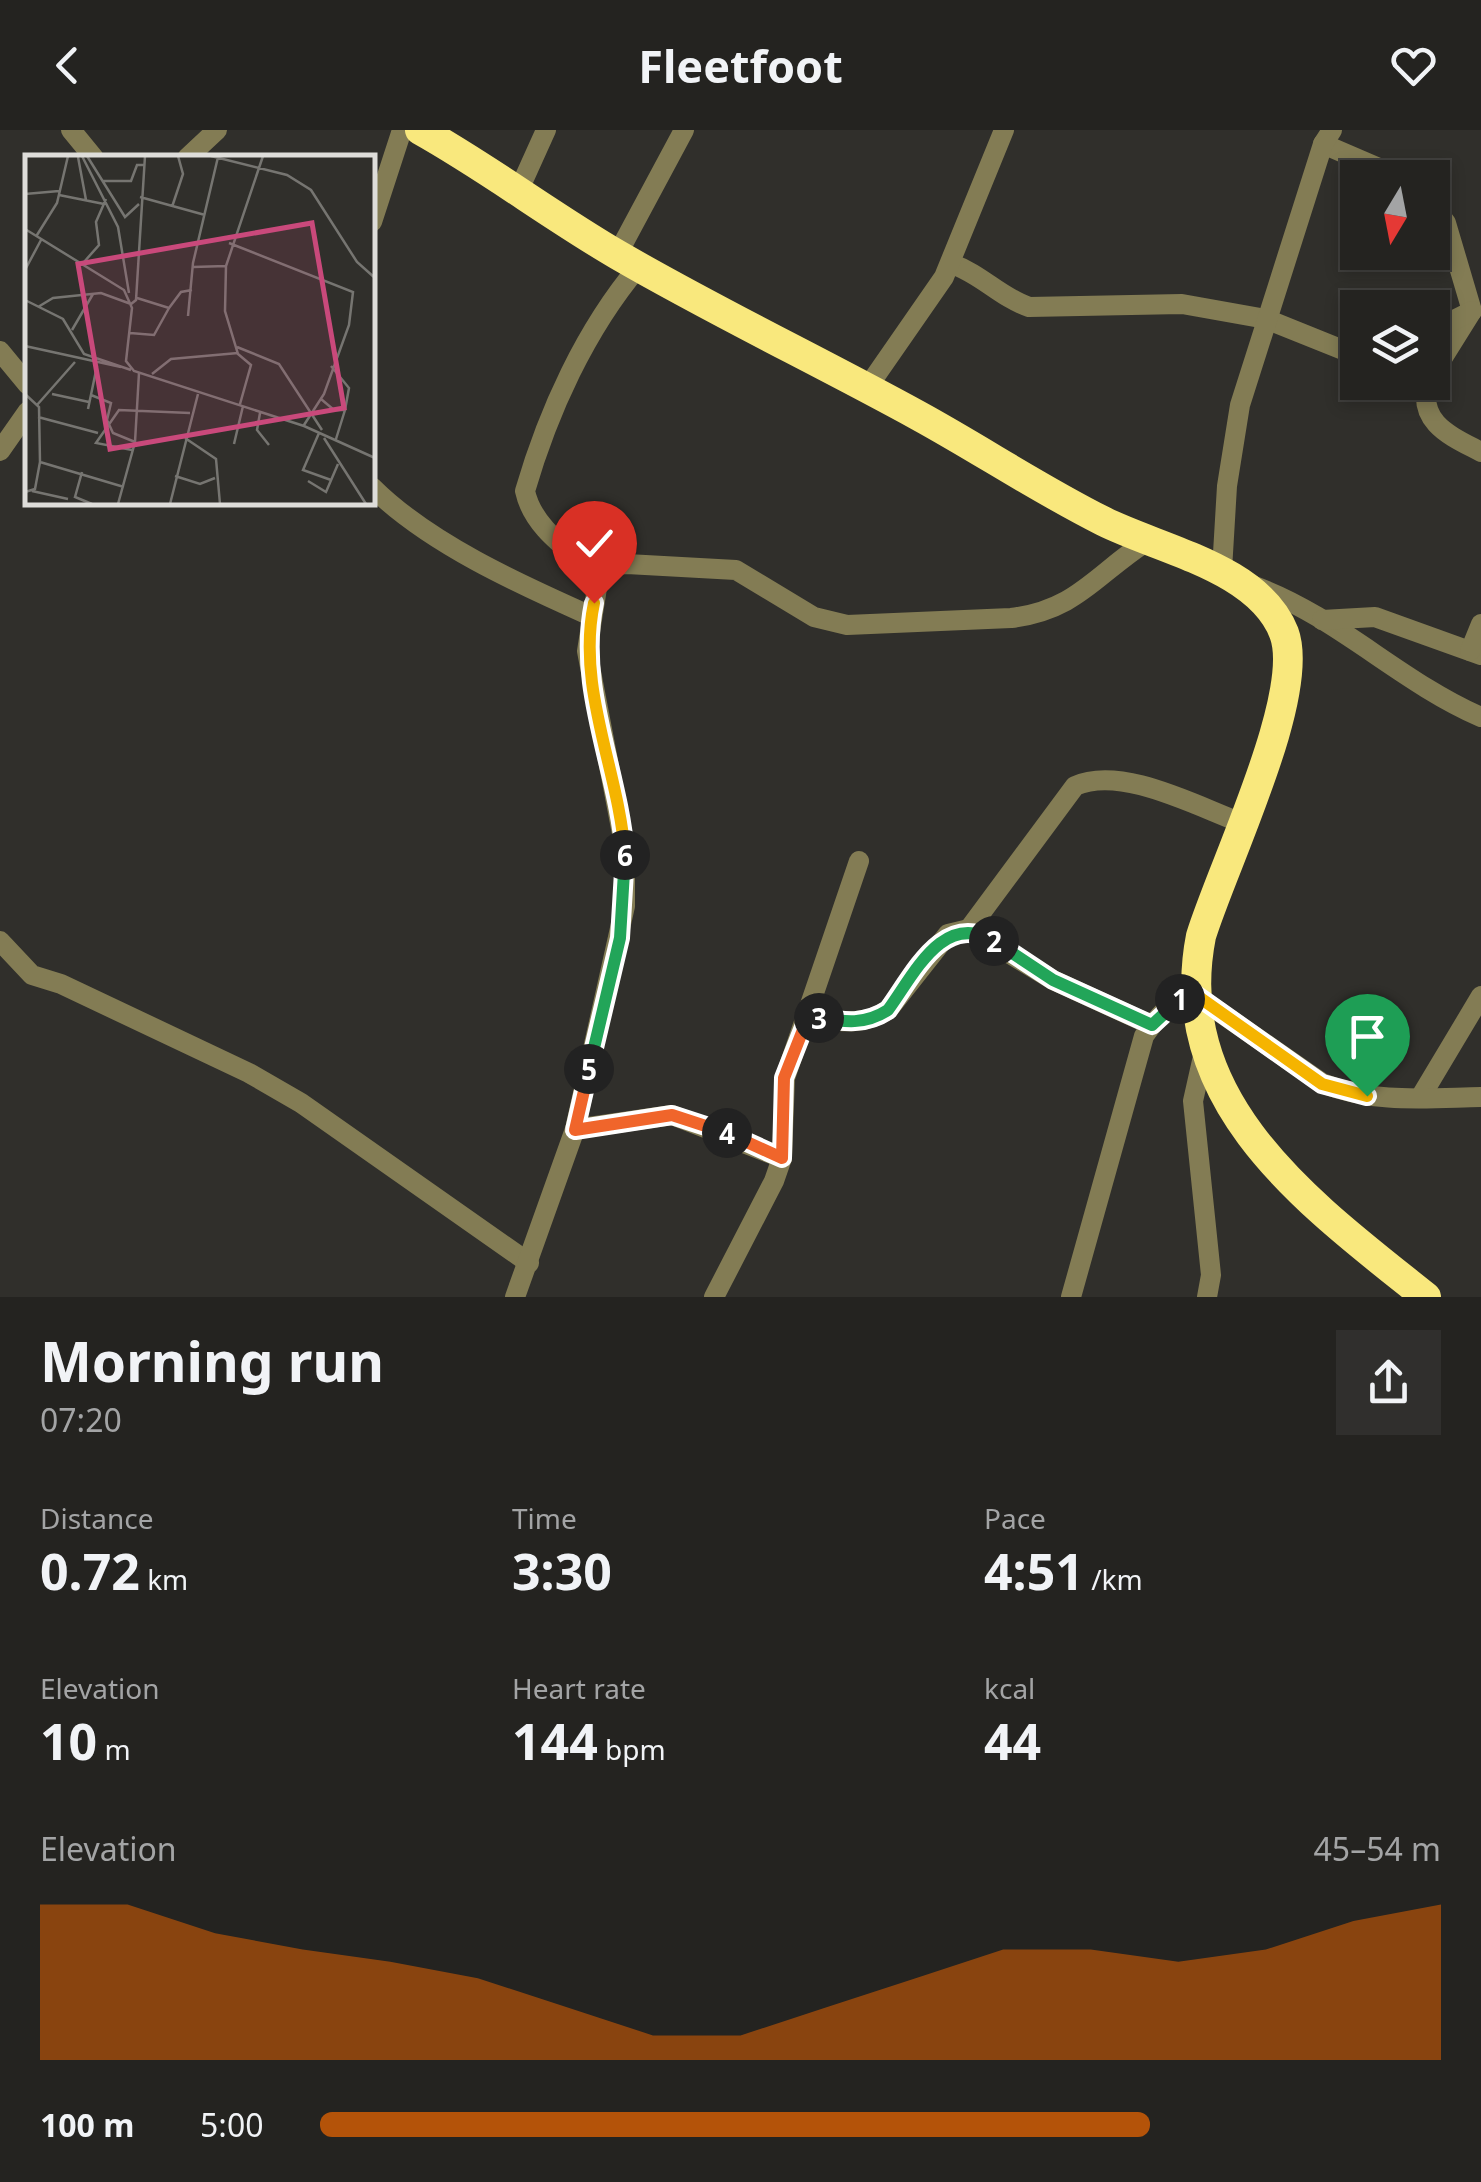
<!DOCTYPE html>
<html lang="en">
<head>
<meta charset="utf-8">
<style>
  body { margin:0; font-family:"Noto Sans",sans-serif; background:#302f2d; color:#f1f3f6; height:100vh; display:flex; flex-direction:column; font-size:38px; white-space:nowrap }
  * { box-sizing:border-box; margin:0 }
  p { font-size:32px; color:#a3a4a5 }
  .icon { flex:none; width:55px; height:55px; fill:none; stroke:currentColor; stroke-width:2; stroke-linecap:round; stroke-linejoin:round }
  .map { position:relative; height:1167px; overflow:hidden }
  .side { display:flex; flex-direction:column; background:#242320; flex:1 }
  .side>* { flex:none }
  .needle { width:65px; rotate:190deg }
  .buttons { position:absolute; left:1340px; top:30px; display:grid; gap:20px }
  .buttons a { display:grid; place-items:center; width:110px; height:110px; border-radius:0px; background:#242320; box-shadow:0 5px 15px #0003,0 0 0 2px #41403e; font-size:50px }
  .pin { position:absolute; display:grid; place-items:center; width:85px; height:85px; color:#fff; margin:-102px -42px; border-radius:50% 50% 50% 0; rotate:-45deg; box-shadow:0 0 10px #0007 }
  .pin .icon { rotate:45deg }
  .km { position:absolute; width:50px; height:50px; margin:-25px; border-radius:50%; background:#222; color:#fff; font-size:28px; line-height:50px; text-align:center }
  .round { display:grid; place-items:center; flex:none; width:105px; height:105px; border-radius:0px; background:#302f2d }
  .head { display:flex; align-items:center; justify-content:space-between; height:170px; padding:0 40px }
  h1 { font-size:55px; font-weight:700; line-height:75px }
  .metrics { display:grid; grid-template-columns:repeat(3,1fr); gap:15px; height:170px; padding:10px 40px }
  .metrics div { display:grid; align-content:center }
  .metrics b { font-size:50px; font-weight:700 }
  .metrics small { font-size:28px; font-weight:400 }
  .metrics p { font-size:28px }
  .chart { height:280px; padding:20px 40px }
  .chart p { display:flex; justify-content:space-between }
  .chart svg { width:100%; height:180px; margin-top:10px; fill:#b45309; opacity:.7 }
  ul { padding:0 40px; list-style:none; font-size:32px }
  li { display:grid; grid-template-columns:160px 120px 1fr; align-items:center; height:75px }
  li i { height:25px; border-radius:12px; background:#b45309 }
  header { display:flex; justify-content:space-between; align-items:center; height:130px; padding:0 40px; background:#242320; font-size:45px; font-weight:700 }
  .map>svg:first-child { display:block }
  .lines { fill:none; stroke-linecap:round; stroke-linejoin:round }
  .minor { stroke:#837c54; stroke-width:20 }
  .highway { stroke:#f9e87d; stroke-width:30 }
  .split-1-casing { stroke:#fff; stroke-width:20 }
  .split-2-casing { stroke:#fff; stroke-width:20 }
  .split-3-casing { stroke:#fff; stroke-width:20 }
  .split-4-casing { stroke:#fff; stroke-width:20 }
  .split-5-casing { stroke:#fff; stroke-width:20 }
  .split-6-casing { stroke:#fff; stroke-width:20 }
  .split-7-casing { stroke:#fff; stroke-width:20 }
  .split-1 { stroke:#f5b400; stroke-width:12 }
  .split-2 { stroke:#22a559; stroke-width:12 }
  .split-3 { stroke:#22a559; stroke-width:12 }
  .split-4 { stroke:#f0652b; stroke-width:12 }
  .split-5 { stroke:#f0652b; stroke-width:12 }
  .split-6 { stroke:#22a559; stroke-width:12 }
  .split-7 { stroke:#f5b400; stroke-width:12 }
  .inset-road { fill:none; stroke:#767571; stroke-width:2.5 }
  .view { fill:#c9497b; fill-opacity:0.15; stroke:#c9497b; stroke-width:5 }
  .inset-edge { fill:none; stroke:#deddda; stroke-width:5 }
</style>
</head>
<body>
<header><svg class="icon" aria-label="back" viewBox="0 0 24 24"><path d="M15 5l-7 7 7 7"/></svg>Fleetfoot<svg class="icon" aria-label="heart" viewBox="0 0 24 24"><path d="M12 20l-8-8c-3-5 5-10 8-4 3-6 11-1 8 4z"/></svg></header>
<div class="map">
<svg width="1481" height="1167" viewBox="0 0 1481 1167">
  <rect width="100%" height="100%" fill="#302f2b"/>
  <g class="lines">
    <!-- minor -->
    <g class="minor">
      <path d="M71 0 94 28"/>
      <path d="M1323 14 1402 48"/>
      <path d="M187 28 217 0"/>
      <path d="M518 62 546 0"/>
      <path d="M1432 74 1446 93 1472 181 1432 245"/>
      <path d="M372 92 402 0"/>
      <path d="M617 125 684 0"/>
      <path d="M952 134C981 144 1000 167 1029 177L1182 174 1266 189 1358 226"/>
      <path d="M1432 201 1472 181"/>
      <path d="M0 221 28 255"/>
      <path d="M1428 252C1417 293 1451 306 1481 322"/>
      <path d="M867 258 944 147 1004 0"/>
      <path d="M0 321 28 281"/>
      <path d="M372 357C428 413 519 454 591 486"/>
      <path d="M1222 440 1227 356 1240 275 1323 14 1332 0"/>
      <path d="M596 449 616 435 627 434 736 440 814 487 847 495 1011 488C1077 480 1096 444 1146 412"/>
      <path d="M1254 456C1337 486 1400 552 1481 587"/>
      <path d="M1322 490 1375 487 1481 525"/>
      <path d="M1470 521 1481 494"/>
      <path d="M969 799 1075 656C1121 635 1196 676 1242 693"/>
      <path d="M0 811 32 845 61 854 249 943 301 973 529 1133"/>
      <path d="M808 887C837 891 862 897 888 880L948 804 969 799 1053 850 1151 895"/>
      <path d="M1204 922 1193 971 1211 1145 1207 1167"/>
      <path d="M1420 968 1481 866"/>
      <path d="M575 999 672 985 782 1028"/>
      <path d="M515 1167 575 999 625 776V719L587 521 597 458 595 443C568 419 533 398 525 361 548 282 585 200 639 136"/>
      <path d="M714 1167 774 1051 782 1028 785 948 859 731"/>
      <path d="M1071 1167 1144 906C1159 885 1170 871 1195 865L1322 953C1373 974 1428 968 1481 967"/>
    </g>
    <!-- highway -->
    <path class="highway" d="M420 0C488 38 551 86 618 125 716 182 819 231 919 286 981 320 1039 359 1103 391 1161 420 1259 438 1284 503 1307 565 1222 737 1201 806 1168 973 1311 1075 1426 1167"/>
  </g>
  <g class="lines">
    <!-- split-1 casing -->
    <g class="split-1-casing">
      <path id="split-1" d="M1180 869 1196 865 1322 954 1367 966"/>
    </g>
    <!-- split-2 casing -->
    <g class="split-2-casing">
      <path id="split-2" d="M994 811 1053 850 1152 895 1180 869"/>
    </g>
    <!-- split-3 casing -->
    <g class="split-3-casing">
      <path id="split-3" d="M819 888C845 892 865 895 888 880 915 843 943 781 994 811"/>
    </g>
    <!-- split-4 casing -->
    <g class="split-4-casing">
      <path id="split-4" d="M727 1003 782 1028 784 948 808 887 819 888"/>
    </g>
    <!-- split-5 casing -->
    <g class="split-5-casing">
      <path id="split-5" d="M589 939 575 1000 672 985 727 1003"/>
    </g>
    <!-- split-6 casing -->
    <g class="split-6-casing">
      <path id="split-6" d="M589 939 620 808 625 725"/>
    </g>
    <!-- split-7 casing -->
    <g class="split-7-casing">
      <path id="split-7" d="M594 473C576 559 619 640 625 725"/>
    </g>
    <!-- split-1 -->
    <use href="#split-1" class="split-1"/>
    <!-- split-2 -->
    <use href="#split-2" class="split-2"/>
    <!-- split-3 -->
    <use href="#split-3" class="split-3"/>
    <!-- split-4 -->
    <use href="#split-4" class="split-4"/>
    <!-- split-5 -->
    <use href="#split-5" class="split-5"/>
    <!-- split-6 -->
    <use href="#split-6" class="split-6"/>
    <!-- split-7 -->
    <use href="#split-7" class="split-7"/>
  </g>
  <!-- overview -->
  <g transform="translate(25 25)">
    <rect width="350" height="350" fill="#302f2b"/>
    <path class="inset-road" d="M57 1 93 72 104 138M62 1 100 62 114 49M186 1 262 20 286 35 332 107 350 123M53 2 61 45M78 26H106L112 10H119M0 39 34 36M34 40 79 49M115 42 180 60M147 52 158 19 153 1M0 74 99 135 107 153 101 206 109 216 279 271 350 303M12 80 32 48 43 1M204 88 328 137 324 170 299 239 279 270M59 107 74 90 71 67 81 44M168 112 201 111M0 115 16 85M112 143 144 153 156 137 167 135M0 145 38 164 59 199 106 215M13 152 28 143 76 138 106 149 111 145 120 1M163 161 168 108 193 2M47 175 68 139M105 178 129 180 144 153M0 191 96 212M212 192 254 209 297 275M127 219 146 204 213 198M0 239 14 252 15 307 99 332M27 239 64 247M66 240 86 248 82 265 88 278 110 287M296 244 309 255H320L324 233 306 211M215 249 226 210 213 199 200 156 201 111 238 1M12 250 50 207M63 254 72 211M235 258 232 275 244 290M13 262 73 278M294 278 278 315 306 325M160 283 191 304 195 349M299 283 341 349M311 284 320 255M209 289 218 251M107 295 71 288 94 255 165 258M57 317 50 342 67 349M150 321 175 329 190 323M283 326 301 337 313 309M7 336 43 344M0 337 10 334 15 307M93 349 110 287 114 218M145 349 173 239"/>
    <path class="view" d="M287 68 319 253 85 294 53 109Z"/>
    <rect width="350" height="350" class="inset-edge"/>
  </g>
</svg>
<div class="buttons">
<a><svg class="needle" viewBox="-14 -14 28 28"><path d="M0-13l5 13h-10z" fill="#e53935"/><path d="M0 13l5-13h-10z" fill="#a3a4a5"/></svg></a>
<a><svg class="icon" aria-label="layers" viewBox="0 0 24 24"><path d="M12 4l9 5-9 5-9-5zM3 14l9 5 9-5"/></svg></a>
</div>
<div class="pin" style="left:1367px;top:966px;background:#1e9e55"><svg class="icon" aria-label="arrive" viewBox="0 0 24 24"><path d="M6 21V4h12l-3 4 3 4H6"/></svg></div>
<div class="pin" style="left:594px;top:473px;background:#d93025"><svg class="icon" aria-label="check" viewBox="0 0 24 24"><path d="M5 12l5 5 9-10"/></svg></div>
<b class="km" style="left:1180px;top:869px">1</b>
<b class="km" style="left:994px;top:811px">2</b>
<b class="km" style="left:819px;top:888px">3</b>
<b class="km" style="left:727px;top:1003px">4</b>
<b class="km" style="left:589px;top:939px">5</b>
<b class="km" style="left:625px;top:725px">6</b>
</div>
<section class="side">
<div class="head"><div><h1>Morning run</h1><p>07:20</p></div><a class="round"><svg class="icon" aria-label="share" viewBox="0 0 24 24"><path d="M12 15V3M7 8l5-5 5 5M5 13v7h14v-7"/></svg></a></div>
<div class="metrics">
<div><p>Distance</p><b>0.72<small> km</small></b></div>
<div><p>Time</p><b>3:30</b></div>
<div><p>Pace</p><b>4:51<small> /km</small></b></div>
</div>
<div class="metrics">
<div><p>Elevation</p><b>10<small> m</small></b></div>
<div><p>Heart rate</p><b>144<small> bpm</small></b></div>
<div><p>kcal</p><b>44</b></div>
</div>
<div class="chart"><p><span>Elevation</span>45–54 m</p>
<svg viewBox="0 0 160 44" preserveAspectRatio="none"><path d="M0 44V6L10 6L20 13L30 17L40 20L50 24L60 31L70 38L80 38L90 31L100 24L110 17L120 17L130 20L140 17L150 10L160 6V44z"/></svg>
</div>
<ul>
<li><b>100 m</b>5:00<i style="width:74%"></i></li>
</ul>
</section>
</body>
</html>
